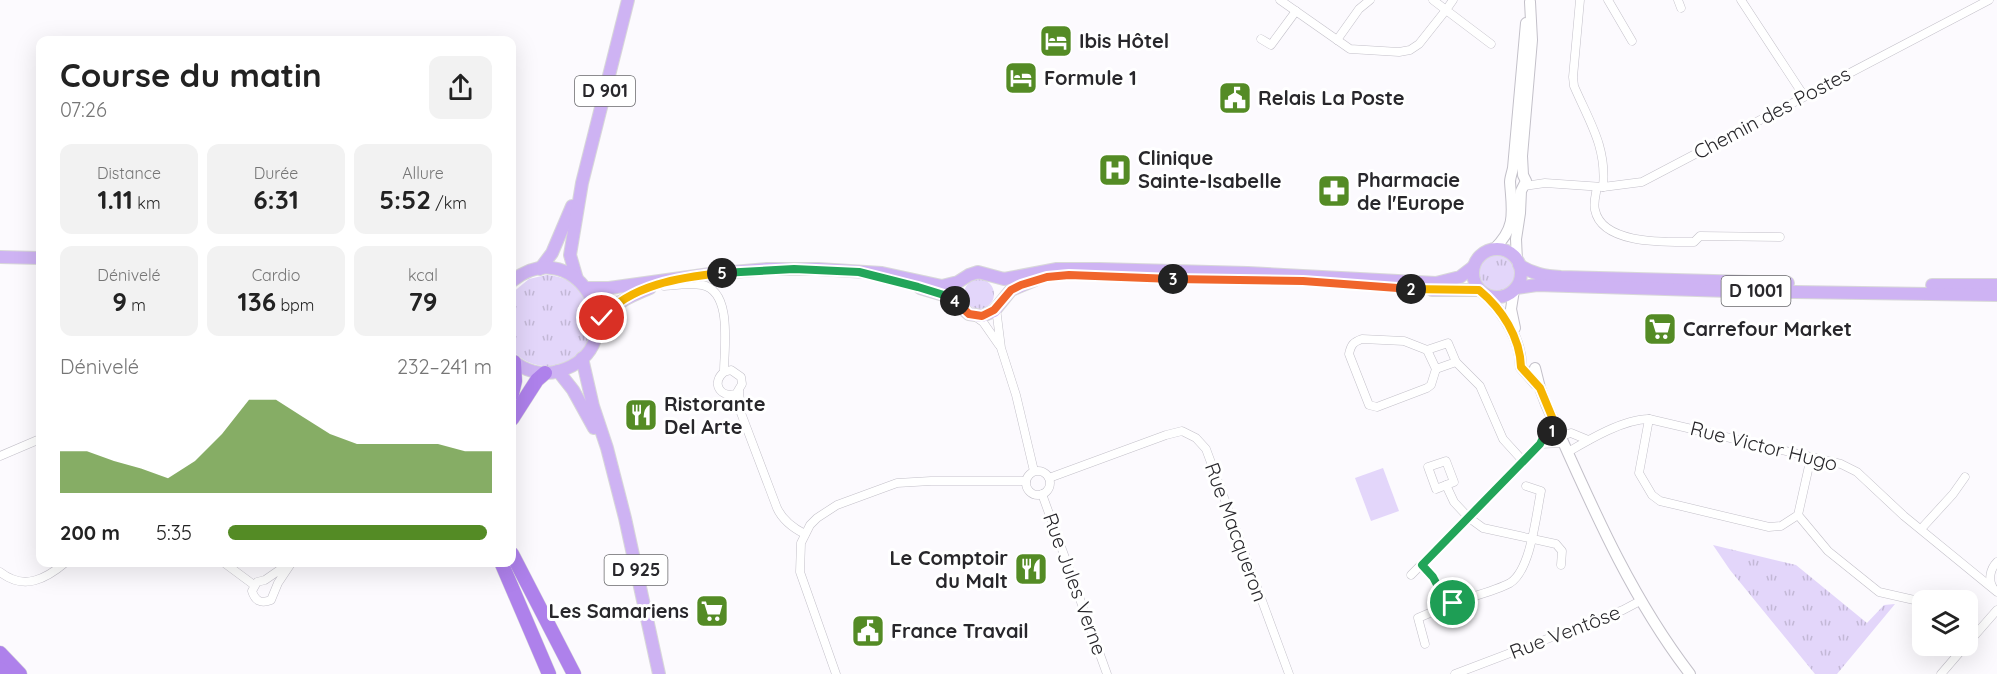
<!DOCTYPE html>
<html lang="fr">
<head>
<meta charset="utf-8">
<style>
  body { margin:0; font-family:Quicksand,sans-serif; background:#f2f2f2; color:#222; height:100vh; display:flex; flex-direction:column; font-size:22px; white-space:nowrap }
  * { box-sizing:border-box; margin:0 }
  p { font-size:20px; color:#767676 }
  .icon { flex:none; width:33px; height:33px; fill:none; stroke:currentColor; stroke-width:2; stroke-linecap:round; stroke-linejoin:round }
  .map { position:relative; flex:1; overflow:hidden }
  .details { position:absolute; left:36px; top:36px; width:480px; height:531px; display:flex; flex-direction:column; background:#fff; border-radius:12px; box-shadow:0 6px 24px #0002 }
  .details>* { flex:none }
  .buttons { position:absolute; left:1912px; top:590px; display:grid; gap:12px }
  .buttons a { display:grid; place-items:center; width:66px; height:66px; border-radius:12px; background:#fff; box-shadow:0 6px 24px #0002; font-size:30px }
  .pin { position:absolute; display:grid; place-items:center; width:51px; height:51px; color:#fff; margin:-26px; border:3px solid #fff; border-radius:50%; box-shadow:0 2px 6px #0007 }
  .km { position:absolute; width:30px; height:30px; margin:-15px; border-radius:50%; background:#222; color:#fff; font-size:16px; line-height:30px; text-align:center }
  .round { display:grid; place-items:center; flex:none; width:63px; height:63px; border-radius:12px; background:#f2f2f2 }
  .summary { display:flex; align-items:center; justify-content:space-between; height:102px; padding:0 24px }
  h1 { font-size:33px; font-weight:700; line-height:45px }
  .figures { display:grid; grid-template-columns:repeat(3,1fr); gap:9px; height:102px; padding:6px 24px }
  .figures div { display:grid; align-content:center; border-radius:12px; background:#f2f2f2; text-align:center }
  .figures b { font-size:26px; font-weight:700 }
  .figures small { font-size:16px; font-weight:400 }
  .figures p { font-size:16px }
  .chart { height:168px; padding:12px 24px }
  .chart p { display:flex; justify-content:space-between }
  .chart svg { width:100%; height:108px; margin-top:6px; fill:#548b25; opacity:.7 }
  ul { padding:0 24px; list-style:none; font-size:20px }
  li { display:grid; grid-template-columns:96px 72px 1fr; align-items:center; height:45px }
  li i { height:15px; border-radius:8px; background:#548b25 }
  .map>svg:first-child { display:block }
  .grass { fill:url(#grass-tufts) }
  .pitch { fill:#e3d6fa }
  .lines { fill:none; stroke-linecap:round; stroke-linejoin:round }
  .street-casing { stroke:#c3c0c9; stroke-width:9 }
  .secondary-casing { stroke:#c3c0c9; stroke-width:12 }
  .primary-casing { stroke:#d8d8d9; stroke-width:14 }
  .highway-casing { stroke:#d8d8d9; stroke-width:15 }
  .street { stroke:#fff; stroke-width:8 }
  .secondary { stroke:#fff; stroke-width:10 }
  .primary { stroke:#ceb3f3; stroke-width:12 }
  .highway { stroke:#ae81eb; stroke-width:14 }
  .split-1-casing { stroke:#fff; stroke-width:12 }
  .split-2-casing { stroke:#fff; stroke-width:12 }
  .split-3-casing { stroke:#fff; stroke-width:12 }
  .split-4-casing { stroke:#fff; stroke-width:12 }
  .split-5-casing { stroke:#fff; stroke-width:12 }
  .split-6-casing { stroke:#fff; stroke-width:12 }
  .split-1 { stroke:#22a559; stroke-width:8 }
  .split-2 { stroke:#f5b400; stroke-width:8 }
  .split-3 { stroke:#f0652b; stroke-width:8 }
  .split-4 { stroke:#f0652b; stroke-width:8 }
  .split-5 { stroke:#22a559; stroke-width:8 }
  .split-6 { stroke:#f5b400; stroke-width:8 }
  .labels { text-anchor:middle; stroke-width:6; stroke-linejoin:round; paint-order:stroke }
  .shield { fill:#fff; stroke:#68686b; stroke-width:1.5 }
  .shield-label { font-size:18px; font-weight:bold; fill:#28272b }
  .poi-label { font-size:20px; font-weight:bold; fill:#28272b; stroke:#fff; text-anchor:start }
  .street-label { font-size:20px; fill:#28272b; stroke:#fff }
</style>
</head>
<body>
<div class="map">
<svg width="1997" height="674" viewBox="0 0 1997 674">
  <defs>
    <pattern id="grass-tufts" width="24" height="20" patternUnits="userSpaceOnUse" patternTransform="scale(1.5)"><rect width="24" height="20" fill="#e3d6fa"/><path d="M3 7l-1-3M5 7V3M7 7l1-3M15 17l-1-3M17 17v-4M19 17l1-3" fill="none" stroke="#c3b8d6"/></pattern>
  </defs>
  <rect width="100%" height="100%" fill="#fcfafe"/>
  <!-- grass -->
  <g class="grass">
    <circle cx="1497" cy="274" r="19"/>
    <path d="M546 275C563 276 576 282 585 297 587 301 590 305 591 309 594 314 592 322 591 327 589 368 537 379 512 350V293L529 279Z"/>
    <circle cx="979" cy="294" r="15"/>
    <path d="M1713 545 1796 565 1867 623 1884 605 1895 604 1837 674H1815L1730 570Z"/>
  </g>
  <!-- pitch -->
  <path class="pitch" d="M1383 468 1399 511 1371 521 1355 478Z"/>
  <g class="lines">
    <!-- street casing -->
    <g class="street-casing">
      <g id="street">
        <path d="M1280 0 1350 49 1399 52 1410 50 1419 44 1446 10 1433 0"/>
        <path d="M1453 0 1446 10 1491 44"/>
        <path d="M1580 0 1573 77 1574 86C1589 121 1607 147 1603 187"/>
        <path d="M1608 0 1632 41"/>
        <path d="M1678 0 1681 8"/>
        <path d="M1741 0 1804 96"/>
        <path d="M1261 39 1271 45 1296 11"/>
        <path d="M1337 40 1359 9 1370 0"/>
        <path d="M1524 186 1545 183 1603 187 1642 182 1989 0"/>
        <path d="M1597 187C1596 194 1593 203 1595 210 1602 245 1667 242 1694 242L1700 236 1780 237"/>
        <path d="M664 286C676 285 690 283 702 285 733 291 724 348 724 372 711 383 720 398 736 394L742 384 741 377 731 370 724 372"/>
        <path d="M996 308 1001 348 1016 395 1034 471"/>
        <path d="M976 317 983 322 999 345"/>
        <path d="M1362 339 1404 341 1427 350 1436 369 1431 385 1427 388 1377 407 1369 405 1349 354C1351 345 1353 342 1362 339Z"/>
        <path d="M1427 350 1448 343 1456 362 1436 369"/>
        <path d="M1456 362 1480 386 1503 439 1523 461"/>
        <path d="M739 391 741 413 777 508C783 521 793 528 805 534"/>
        <path d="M1649 419 1639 473 1652 495 1660 501 1769 527 1781 526 1798 515 1811 457"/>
        <path d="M1561 436 1571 433 1588 440"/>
        <path d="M1540 444 1564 443"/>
        <path d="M1568 452C1590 439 1624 419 1649 419L1841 464 1857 472 1904 516 1997 592"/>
        <path d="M0 456 40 439"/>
        <path d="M1446 461 1454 482 1436 489 1428 467Z"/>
        <circle cx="1038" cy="483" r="12"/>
        <path d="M1049 478 1166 435 1182 431 1196 438 1206 449 1289 674"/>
        <path d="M1446 485 1454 502 1468 517 1483 528 1556 544 1562 551 1561 565"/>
        <path d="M1042 494 1107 674"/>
        <path d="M1798 515 1828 551 1879 592 1923 602"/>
        <path d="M1921 529 1953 494 1965 477"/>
        <path d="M223 562 254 585"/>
        <path d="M291 562 265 580 257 582 252 591C255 601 261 604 271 600L278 583 292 562"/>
        <path d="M1422 565 1433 577 1444 598 1453 603C1467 598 1498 590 1510 583 1531 570 1536 515 1541 491L1526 486"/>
        <path d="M0 572C24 591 46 579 66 562"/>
        <path d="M1411 575 1540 444 1543 438 1557 429"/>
        <path d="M1993 588C1988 580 1990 569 1997 562"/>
        <path d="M1968 643 1997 610"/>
        <path d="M1425 644 1418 618 1453 603"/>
        <path d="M836 674 800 572 801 543 810 525 817 518 837 505 897 483 931 481H1026"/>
        <path d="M1455 674 1623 610 1640 601"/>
        <path d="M1941 674 1966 645"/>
      </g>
    </g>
    <!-- secondary casing -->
    <g class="secondary-casing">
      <g id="secondary">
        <path d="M1494 249C1517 227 1512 211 1510 182 1510 178 1512 173 1513 168L1526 23"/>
        <path d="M1517 261 1516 239 1520 213 1521 191 1526 181 1523 175 1522 156 1532 40 1530 2"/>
        <path d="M1514 290 1511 309 1515 328"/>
        <path d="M1484 294C1504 313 1521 340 1521 367L1536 384"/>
        <path d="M1535 368 1540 388 1546 404C1588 497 1627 592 1690 674"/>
      </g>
    </g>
    <!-- primary casing -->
    <g class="primary-casing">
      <g id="primary">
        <circle cx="1497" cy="273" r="24"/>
        <path d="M0 257 40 258"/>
        <path d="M1519 265C1533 274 1545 276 1561 277L1788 283"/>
        <path d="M540 269 552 253 572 206"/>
        <path d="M577 279 570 255 582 183 628 0"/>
        <path d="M512 281C578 228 640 347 559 371 542 376 524 371 512 360"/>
        <path d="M1932 285H1997"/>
        <path d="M587 288H609L710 274 767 269H818L882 273 942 286 958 282 969 275 978 272 1004 279 1057 269H1099L1248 273 1436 283 1460 277 1473 267"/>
        <path d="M920 288 947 296 969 314 982 316 994 311 1011 290 1035 280"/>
        <path d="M1516 288 1537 285 1729 291 1997 295"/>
        <path d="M1432 290H1479"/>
        <path d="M598 325C611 304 628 297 650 288"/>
        <path d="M582 358 593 406 607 448 625 518 659 674"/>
        <path d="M558 371 573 390 594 428"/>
      </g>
    </g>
    <!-- highway casing -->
    <g class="highway-casing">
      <g id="highway">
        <path d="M512 394 515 381 514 362"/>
        <path d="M512 419 537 380 545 373"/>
        <path d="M512 554 574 674"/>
        <path d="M501 562 549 674"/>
        <path d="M0 653 20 674"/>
        <path d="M0 669 5 674"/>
      </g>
    </g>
    <!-- street -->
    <use href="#street" class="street"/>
    <!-- secondary -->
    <use href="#secondary" class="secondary"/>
    <!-- primary -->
    <use href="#primary" class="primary"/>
    <!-- highway -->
    <use href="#highway" class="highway"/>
  </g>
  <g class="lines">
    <!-- split-1 casing -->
    <g class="split-1-casing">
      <path id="split-1" d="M1453 603 1444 598 1433 577 1422 565 1540 444 1543 438 1552 431"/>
    </g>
    <!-- split-2 casing -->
    <g class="split-2-casing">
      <path id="split-2" d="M1411 289 1479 290C1502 309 1520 337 1521 367L1540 388 1557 429 1552 431"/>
    </g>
    <!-- split-3 casing -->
    <g class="split-3-casing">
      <path id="split-3" d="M1173 279 1303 281 1411 289"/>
    </g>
    <!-- split-4 casing -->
    <g class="split-4-casing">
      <path id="split-4" d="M955 301 969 314 982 316 994 310 1011 290 1021 285 1047 277 1069 275 1173 279"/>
    </g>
    <!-- split-5 casing -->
    <g class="split-5-casing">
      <path id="split-5" d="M722 273 794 269 859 272 918 287 947 296 955 301"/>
    </g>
    <!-- split-6 casing -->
    <g class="split-6-casing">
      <path id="split-6" d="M602 318C630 285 681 277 722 273"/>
    </g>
    <!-- split-1 -->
    <use href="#split-1" class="split-1"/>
    <!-- split-2 -->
    <use href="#split-2" class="split-2"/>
    <!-- split-3 -->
    <use href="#split-3" class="split-3"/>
    <!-- split-4 -->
    <use href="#split-4" class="split-4"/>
    <!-- split-5 -->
    <use href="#split-5" class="split-5"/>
    <!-- split-6 -->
    <use href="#split-6" class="split-6"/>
  </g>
  <!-- icons -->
  <defs>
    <g id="hotel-square" transform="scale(1.725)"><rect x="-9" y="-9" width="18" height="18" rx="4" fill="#548b25" stroke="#fff"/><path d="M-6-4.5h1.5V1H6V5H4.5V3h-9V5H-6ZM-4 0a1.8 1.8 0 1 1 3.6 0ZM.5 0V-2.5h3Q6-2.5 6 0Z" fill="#fff"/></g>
    <g id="civic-square" transform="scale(1.725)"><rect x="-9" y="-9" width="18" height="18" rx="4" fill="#548b25" stroke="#fff"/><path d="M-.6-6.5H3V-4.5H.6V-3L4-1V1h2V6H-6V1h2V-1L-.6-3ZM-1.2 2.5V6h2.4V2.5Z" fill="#fff"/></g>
    <g id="hospital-square" transform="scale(1.725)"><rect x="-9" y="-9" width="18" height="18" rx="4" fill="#548b25" stroke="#fff"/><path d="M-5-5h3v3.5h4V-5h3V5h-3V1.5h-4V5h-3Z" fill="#fff"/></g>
    <g id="pharmacy-square" transform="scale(1.725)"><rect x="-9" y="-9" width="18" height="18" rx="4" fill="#548b25" stroke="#fff"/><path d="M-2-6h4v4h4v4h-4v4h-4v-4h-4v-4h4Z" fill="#fff"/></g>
    <g id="supermarket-square" transform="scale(1.725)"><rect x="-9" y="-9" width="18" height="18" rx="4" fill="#548b25" stroke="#fff"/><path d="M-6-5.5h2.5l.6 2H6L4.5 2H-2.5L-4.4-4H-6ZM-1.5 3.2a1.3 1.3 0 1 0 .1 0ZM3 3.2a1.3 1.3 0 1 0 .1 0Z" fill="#fff"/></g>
    <g id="restaurant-square" transform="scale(1.725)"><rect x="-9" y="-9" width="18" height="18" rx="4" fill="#548b25" stroke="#fff"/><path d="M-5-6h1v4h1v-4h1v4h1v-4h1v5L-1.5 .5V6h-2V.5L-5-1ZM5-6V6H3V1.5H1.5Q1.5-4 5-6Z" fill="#fff"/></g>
  </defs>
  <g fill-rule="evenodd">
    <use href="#hotel-square" x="1056" y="41"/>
    <use href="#hotel-square" x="1021" y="78"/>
    <use href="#civic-square" x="1235" y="98"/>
    <use href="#hospital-square" x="1115" y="170"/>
    <use href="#pharmacy-square" x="1334" y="191"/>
    <use href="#supermarket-square" x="1660" y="329"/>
    <use href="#restaurant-square" x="641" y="415"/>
    <use href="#restaurant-square" x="1031" y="569"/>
    <use href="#supermarket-square" x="712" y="611"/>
    <use href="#civic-square" x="868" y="631"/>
  </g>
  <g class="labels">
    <!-- shield labels -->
    <g class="shield">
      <rect x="575" y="76" width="60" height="30" rx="4.5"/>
      <rect x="1721.5" y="276" width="69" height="30" rx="4.5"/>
      <rect x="604.5" y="555" width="63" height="30" rx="4.5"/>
    </g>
    <g class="shield-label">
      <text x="605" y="97">D 901</text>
      <text x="1756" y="297">D 1001</text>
      <text x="636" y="576">D 925</text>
    </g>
    <!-- poi labels -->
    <g class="poi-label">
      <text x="1079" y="48">Ibis Hôtel</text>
      <text x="1044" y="85">Formule 1</text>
      <text x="1258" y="105">Relais La Poste</text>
      <text x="1138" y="165">Clinique<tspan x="1138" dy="23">Sainte-Isabelle</tspan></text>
      <text x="1357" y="187">Pharmacie<tspan x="1357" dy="23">de l'Europe</tspan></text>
      <text x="1683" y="336">Carrefour Market</text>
      <text x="664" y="411">Ristorante<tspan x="664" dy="23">Del Arte</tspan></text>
      <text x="1008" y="565" text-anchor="end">Le Comptoir<tspan x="1008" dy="23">du Malt</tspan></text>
      <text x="689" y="618" text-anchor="end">Les Samariens</text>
      <text x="891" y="638">France Travail</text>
    </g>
    <!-- street labels -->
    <g class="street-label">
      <text transform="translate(1772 113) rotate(-28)" y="7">Chemin des Postes</text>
      <text transform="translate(1764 446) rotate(14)" y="7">Rue Victor Hugo</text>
      <text transform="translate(1236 532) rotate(70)" y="7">Rue Macqueron</text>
      <text transform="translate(1075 584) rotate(70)" y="7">Rue Jules Verne</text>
      <text transform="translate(1565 632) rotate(-21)" y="7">Rue Ventôse</text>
    </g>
  </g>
</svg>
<div class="buttons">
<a><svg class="icon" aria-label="layers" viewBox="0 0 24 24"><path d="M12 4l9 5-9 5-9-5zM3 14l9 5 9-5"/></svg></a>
</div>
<div class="pin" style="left:1453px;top:603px;background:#1e9e55"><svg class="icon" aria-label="arrive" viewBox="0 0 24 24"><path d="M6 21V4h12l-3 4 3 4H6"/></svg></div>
<div class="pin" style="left:602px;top:318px;background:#d93025"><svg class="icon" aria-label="check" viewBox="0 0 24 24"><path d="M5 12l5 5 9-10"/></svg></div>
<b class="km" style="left:1552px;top:431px">1</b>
<b class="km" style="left:1411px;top:289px">2</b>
<b class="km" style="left:1173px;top:279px">3</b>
<b class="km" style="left:955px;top:301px">4</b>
<b class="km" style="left:722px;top:273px">5</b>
<section class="details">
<div class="summary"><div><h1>Course du matin</h1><p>07:26</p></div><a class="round"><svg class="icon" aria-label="share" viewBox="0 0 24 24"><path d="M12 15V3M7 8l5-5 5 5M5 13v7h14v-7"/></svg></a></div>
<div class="figures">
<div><p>Distance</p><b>1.11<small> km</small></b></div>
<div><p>Durée</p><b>6:31</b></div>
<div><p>Allure</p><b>5:52<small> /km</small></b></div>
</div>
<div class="figures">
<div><p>Dénivelé</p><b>9<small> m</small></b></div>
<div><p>Cardio</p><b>136<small> bpm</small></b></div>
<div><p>kcal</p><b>79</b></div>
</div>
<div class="chart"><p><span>Dénivelé</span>232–241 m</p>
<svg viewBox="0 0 160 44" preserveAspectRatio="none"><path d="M0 44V27L10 27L20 31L30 34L40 38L50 31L60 20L70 6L80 6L90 13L100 20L110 24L120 24L130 24L140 24L150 27L160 27V44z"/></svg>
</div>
<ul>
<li><b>200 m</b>5:35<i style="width:98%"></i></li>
</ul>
</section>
</div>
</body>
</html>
